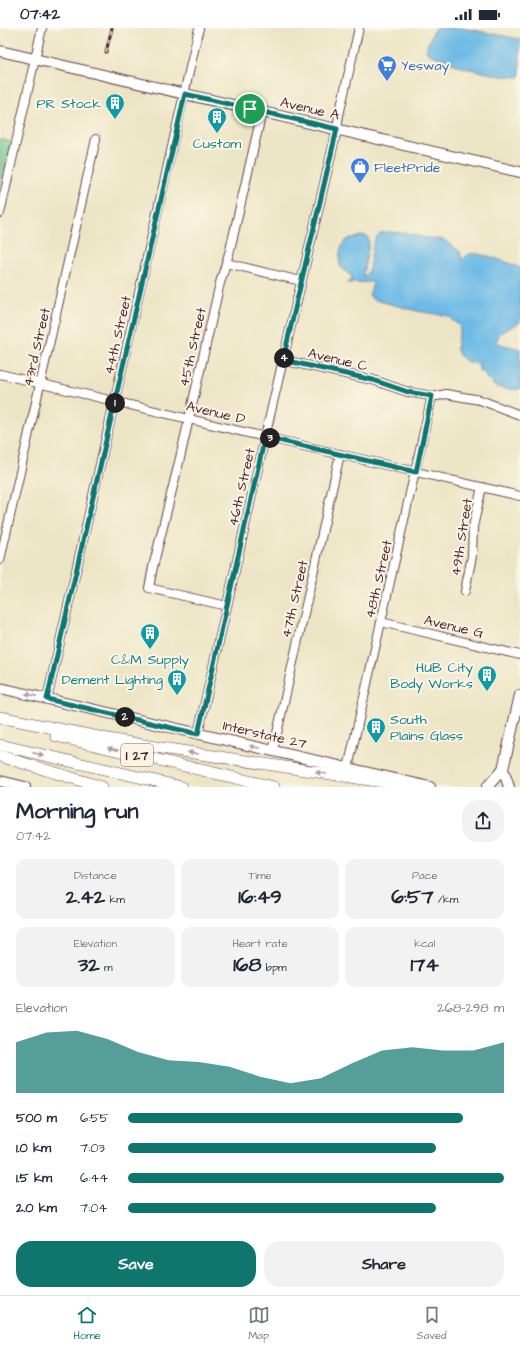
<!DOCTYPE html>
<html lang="en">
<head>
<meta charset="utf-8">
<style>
  body { margin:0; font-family:"Architects Daughter",sans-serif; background:#f2f2f3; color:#1f2937; height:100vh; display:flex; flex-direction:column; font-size:15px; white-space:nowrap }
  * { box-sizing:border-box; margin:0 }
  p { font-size:13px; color:#747a83 }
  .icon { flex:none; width:22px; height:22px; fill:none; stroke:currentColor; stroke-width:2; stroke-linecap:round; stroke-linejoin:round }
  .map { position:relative; height:759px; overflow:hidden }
  .sheet { display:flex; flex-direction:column; background:#fff; flex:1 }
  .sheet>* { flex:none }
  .pin { position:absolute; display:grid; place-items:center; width:34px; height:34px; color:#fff; margin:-17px; border:2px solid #fff; border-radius:50%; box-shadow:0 1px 4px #0007 }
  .km { position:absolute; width:20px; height:20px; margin:-10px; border-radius:50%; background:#222; color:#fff; font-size:11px; line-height:20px; text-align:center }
  .round { display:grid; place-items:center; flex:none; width:42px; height:42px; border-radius:16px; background:#f2f2f3 }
  .overview { display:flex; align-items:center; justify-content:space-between; height:68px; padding:0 16px }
  h1 { font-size:22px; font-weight:800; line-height:30px }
  .stats { display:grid; grid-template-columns:repeat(3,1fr); gap:6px; height:68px; padding:4px 16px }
  .stats div { display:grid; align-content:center; border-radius:10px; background:#f2f2f3; text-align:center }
  .stats b { font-size:20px; font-weight:800 }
  .stats small { font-size:11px; font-weight:400 }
  .stats p { font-size:11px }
  .chart { height:112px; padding:8px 16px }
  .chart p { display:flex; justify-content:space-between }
  .chart svg { width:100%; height:72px; margin-top:4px; fill:#0f766e; opacity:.7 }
  .button { display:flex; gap:8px; margin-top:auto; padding:8px 16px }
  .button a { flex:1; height:46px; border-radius:16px; background:#0f766e; color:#fff; font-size:16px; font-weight:800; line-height:46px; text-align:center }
  .button a+a { background:#f2f2f3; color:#1f2937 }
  ul { padding:0 16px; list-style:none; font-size:13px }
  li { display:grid; grid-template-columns:64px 48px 1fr; align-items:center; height:30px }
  li i { height:10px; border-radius:5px; background:#0f766e }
  .status { display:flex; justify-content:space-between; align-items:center; height:28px; padding:0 20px; background:#fff; direction:ltr }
  .status svg { height:11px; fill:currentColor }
  .tabs { display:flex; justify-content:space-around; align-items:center; height:56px; border-top:1px solid #e0e1e3; background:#fff; font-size:11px; color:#747a83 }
  .tabs a { display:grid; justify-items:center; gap:2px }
  .tabs .selected { color:#0f766e }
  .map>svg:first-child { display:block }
  .green { fill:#77cf95; stroke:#607760 }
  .water { fill:#6cbae6; stroke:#5b6c88 }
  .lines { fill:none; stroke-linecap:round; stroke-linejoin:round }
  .minor-casing { stroke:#623d42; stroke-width:10 }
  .major-casing { stroke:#623d42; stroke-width:12 }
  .highway-casing { stroke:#623d42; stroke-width:12 }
  .minor { stroke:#fff; stroke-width:8 }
  .major { stroke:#fff; stroke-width:10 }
  .highway { stroke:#fff; stroke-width:11 }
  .rail-casing { stroke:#4a1f2b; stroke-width:3 }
  .rail { stroke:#fcf5e5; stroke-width:1.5; stroke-dasharray:4.5; stroke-linecap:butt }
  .oneway { fill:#ae9aa0 }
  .route-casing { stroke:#fff; stroke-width:8 }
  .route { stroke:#0f766e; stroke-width:5 }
  .labels { text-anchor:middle; stroke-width:4; stroke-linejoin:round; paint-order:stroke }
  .shield { fill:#fcf5e5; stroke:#7f5f63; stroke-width:1 }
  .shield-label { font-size:13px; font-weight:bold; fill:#4a1f2b }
  .shop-label { font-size:14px; fill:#366cbe; stroke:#fcf5e5; text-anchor:start }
  .culture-label { font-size:14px; fill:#0d838f; stroke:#fcf5e5; text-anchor:end }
  .street-label { font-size:14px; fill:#4a1f2b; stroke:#fcf5e5 }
</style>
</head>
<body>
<div class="status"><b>07:42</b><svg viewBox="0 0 49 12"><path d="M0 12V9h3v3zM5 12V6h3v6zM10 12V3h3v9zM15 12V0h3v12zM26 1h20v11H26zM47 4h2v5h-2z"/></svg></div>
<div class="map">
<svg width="520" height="759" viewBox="0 0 520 759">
  <rect width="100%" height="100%" fill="#fcf5e5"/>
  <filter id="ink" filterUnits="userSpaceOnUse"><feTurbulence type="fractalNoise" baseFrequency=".025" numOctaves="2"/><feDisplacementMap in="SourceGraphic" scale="8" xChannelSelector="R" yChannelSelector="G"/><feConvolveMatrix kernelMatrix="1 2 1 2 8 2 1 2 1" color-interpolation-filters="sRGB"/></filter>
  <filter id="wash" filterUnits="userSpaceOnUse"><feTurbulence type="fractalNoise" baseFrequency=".012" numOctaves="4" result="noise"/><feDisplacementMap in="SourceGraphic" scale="16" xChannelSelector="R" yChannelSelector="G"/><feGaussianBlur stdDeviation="0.9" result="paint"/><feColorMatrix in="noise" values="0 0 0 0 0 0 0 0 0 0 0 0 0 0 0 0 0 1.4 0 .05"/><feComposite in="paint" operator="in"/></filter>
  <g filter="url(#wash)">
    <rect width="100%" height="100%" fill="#ece5c5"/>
    <!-- green -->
    <path class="green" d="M0 111 11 114 1 157 0 156Z"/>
    <!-- water -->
    <g class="water">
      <path d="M435 0H462L520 11V49L501 48 465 40 429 26 426 23 428 15Z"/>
      <path d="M389 204 405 205 423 209 444 212 460 224 462 232C465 230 467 227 470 226 476 223 514 236 520 240V294L501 305 499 307 496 314 497 315 520 321V361C512 362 500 361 493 357L492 353 486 350 485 345 479 343V336C475 335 470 335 467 333 450 325 459 312 460 298L452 292 448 288 417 283 372 271 369 267 373 256 371 254 347 255 351 253 352 249 340 238C339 229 339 215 349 211 351 209 353 210 355 210 361 208 362 206 368 209L369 215 363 247 364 249C375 239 367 217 380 205Z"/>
    </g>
  </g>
  <g filter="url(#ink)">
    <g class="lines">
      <!-- minor casing -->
      <g class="minor-casing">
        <g id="minor">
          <path d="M0 185 42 0"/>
          <path d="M226 235 301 253"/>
          <path d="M283 332 373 352 408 364 432 368 348 740"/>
          <path d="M0 346 265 409 520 468"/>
          <path d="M437 368 446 366 480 372 520 387"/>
          <path d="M0 532 96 111"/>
          <path d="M465 563 472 528 473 499 482 459"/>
          <path d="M227 578 149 560 153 539 180 430 220 255 230 222 262 84"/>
          <path d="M381 594 520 627"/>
          <path d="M47 671 199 0"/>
          <path d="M198 706 265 409 337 101 339 87 359 0"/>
          <path d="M273 723 340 426"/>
        </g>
      </g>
      <!-- major casing -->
      <g class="major-casing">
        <g id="major">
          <path d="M0 23 520 144"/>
          <path d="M0 660 430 759"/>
          <path d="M0 753 25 759"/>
          <path d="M487 759 503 741"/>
          <path d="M509 759 503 741 520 667"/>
        </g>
      </g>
      <!-- highway casing -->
      <g class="highway-casing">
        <g id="highway">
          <path d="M0 689 108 711 155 719 415 759"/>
          <path d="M56 708 274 759"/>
          <path d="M0 717 182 759"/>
          <path d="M0 728 102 759"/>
        </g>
      </g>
      <!-- minor -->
      <use href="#minor" class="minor"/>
      <!-- major -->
      <use href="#major" class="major"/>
      <!-- highway -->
      <use href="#highway" class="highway"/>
      <!-- rail casing -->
      <g class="rail-casing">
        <path id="rail" d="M106 24 112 0"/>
      </g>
      <!-- rail -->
      <use href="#rail" class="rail"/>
    </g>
    <!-- one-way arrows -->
    <defs><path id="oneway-solid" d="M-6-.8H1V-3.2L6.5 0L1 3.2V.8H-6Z"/></defs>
    <g class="oneway">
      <use href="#oneway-solid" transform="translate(31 667) rotate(-167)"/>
      <use href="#oneway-solid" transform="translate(255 719) rotate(-167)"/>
      <use href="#oneway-solid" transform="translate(113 721) rotate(-167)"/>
      <use href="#oneway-solid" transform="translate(193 725) rotate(-171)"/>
      <use href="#oneway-solid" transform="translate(38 726) rotate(13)"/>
      <use href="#oneway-solid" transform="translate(321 745) rotate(-171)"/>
    </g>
  </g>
  <g class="lines" filter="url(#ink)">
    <!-- route casing -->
    <g class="route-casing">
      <path id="route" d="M185 66 337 101 283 332 373 352 408 364 432 368 416 444 265 409 198 706 47 671Z"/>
    </g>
    <!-- route -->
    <use href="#route" class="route"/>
  </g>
  <!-- icons -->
  <defs>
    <g id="supermarket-pin" transform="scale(1)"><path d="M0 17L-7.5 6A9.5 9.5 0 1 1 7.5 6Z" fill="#3f7fe0" stroke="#fcf5e5"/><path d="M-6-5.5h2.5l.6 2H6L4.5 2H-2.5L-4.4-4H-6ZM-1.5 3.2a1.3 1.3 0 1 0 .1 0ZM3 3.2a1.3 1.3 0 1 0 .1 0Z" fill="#fff"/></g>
    <g id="building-pin" transform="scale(1)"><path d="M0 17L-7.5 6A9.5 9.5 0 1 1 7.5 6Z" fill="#0f9aa8" stroke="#fcf5e5"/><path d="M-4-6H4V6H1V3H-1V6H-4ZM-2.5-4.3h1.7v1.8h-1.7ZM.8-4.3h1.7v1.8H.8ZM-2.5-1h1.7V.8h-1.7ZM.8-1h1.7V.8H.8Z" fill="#fff"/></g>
    <g id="shop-pin" transform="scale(1)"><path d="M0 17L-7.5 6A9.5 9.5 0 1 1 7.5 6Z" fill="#3f7fe0" stroke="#fcf5e5"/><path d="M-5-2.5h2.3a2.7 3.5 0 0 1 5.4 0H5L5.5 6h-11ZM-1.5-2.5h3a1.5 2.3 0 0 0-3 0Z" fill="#fff"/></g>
  </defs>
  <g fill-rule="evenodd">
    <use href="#supermarket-pin" x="387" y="37"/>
    <use href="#building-pin" x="115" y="75"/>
    <use href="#building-pin" x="217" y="89"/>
    <use href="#shop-pin" x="360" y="139"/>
    <use href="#building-pin" x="150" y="605"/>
    <use href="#building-pin" x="487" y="647"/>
    <use href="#building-pin" x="177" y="651"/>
    <use href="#building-pin" x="376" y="699"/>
  </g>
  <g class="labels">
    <!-- shield labels -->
    <rect class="shield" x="121" y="716" width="32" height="22" rx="3"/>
    <g class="shield-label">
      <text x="137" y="732">I 27</text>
    </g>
    <!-- shop labels -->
    <g class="shop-label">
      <text x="401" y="42">Yesway</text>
      <text x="374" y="144">FleetPride</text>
    </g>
    <!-- culture labels -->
    <g class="culture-label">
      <text x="101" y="80">PR Stock</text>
      <text x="217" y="120" text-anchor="middle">Custom</text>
      <text x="150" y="636" text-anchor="middle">C&amp;M Supply</text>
      <text x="473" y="644">HUB City<tspan x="473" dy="16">Body Works</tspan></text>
      <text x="163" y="656">Dement Lighting</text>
      <text x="390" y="696" text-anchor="start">South<tspan x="390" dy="16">Plains Glass</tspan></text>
    </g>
    <!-- street labels -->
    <g class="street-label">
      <text transform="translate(310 80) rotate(13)" y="5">Avenue A</text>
      <text transform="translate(117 307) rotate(-77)" y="5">44th Street</text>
      <text transform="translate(36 319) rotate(-77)" y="5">43rd Street</text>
      <text transform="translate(192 319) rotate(-77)" y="5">45th Street</text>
      <text transform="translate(338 331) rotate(13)" y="5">Avenue C</text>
      <text transform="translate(216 384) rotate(13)" y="5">Avenue D</text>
      <text transform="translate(241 459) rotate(-77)" y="5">46th Street</text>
      <text transform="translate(461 509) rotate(-81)" y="5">49th Street</text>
      <text transform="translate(378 551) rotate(-77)" y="5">48th Street</text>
      <text transform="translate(294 571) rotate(-77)" y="5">47th Street</text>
      <text transform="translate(454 598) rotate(13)" y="5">Avenue G</text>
      <text transform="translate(265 706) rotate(13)" y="5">Interstate 27</text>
    </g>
  </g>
</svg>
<div class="pin" style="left:250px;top:81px;background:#1e9e55"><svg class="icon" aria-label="arrive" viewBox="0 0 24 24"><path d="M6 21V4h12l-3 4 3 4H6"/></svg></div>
<b class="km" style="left:115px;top:375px">1</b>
<b class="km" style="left:125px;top:689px">2</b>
<b class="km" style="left:270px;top:410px">3</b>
<b class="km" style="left:284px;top:330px">4</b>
</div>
<section class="sheet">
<div class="overview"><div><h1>Morning run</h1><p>07:42</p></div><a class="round"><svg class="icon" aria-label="share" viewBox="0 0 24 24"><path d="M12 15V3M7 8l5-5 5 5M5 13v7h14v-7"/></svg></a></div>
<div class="stats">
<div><p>Distance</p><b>2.42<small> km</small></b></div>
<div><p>Time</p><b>16:49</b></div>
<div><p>Pace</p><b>6:57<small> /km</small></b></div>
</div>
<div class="stats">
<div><p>Elevation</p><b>32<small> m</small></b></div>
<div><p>Heart rate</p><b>168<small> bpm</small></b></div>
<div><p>kcal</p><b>174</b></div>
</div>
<div class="chart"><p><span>Elevation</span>268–298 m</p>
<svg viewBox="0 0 160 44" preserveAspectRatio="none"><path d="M0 44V13L10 7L20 6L30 11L40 19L50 24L60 25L70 28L80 34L90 38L100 35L110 26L120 18L130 16L140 18L150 18L160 13V44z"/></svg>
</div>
<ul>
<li><b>500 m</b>6:55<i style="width:89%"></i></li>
<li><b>1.0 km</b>7:03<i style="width:82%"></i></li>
<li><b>1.5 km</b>6:44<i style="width:100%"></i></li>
<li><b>2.0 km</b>7:04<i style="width:82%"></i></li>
</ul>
<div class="button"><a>Save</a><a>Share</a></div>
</section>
<nav class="tabs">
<a class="selected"><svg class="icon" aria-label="home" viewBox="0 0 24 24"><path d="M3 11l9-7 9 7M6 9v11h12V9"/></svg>Home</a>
<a><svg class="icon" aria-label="map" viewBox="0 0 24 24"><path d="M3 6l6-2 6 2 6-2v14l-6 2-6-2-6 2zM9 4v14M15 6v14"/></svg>Map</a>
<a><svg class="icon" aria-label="saved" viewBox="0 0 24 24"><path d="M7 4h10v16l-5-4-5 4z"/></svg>Saved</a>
</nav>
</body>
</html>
